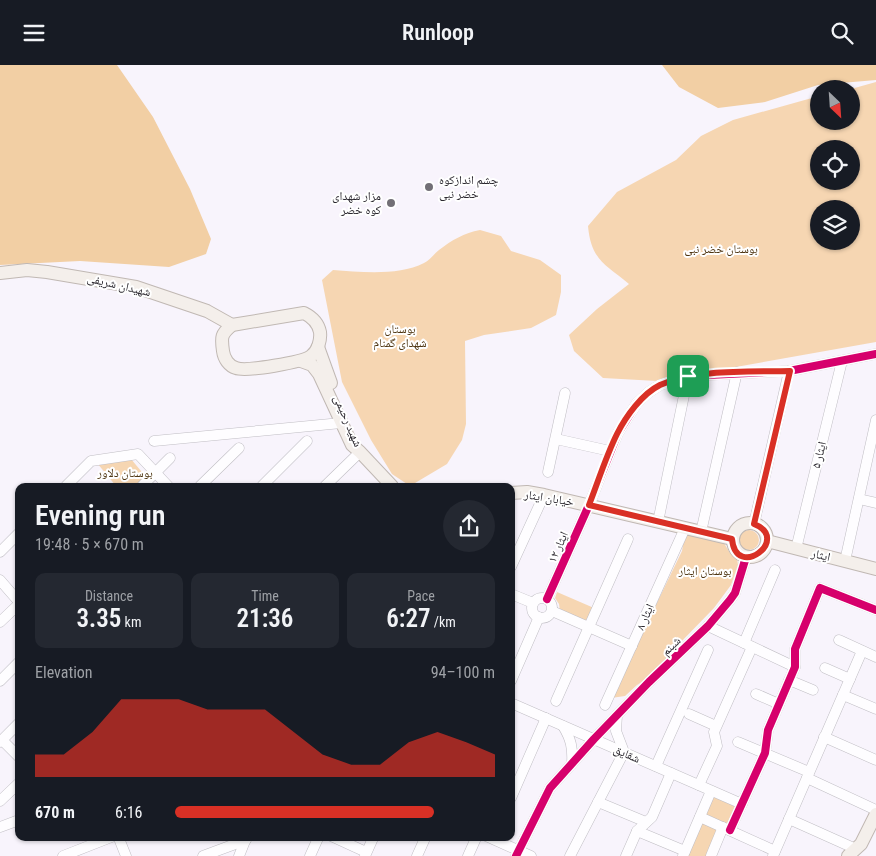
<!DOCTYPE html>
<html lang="en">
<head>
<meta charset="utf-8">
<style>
  body { margin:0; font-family:"Roboto Condensed","Noto Naskh Arabic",sans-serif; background:#242831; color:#f1f3f6; height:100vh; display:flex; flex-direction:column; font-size:19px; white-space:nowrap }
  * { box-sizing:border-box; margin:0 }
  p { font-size:16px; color:#9ea1a6 }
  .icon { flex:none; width:28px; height:28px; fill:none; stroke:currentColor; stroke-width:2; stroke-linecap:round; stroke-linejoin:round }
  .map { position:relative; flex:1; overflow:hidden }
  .sheet { position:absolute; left:15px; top:418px; width:500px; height:358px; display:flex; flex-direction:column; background:#171b24; border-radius:10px; box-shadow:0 1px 4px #0004 }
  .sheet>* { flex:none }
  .needle { width:32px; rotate:155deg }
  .tools { position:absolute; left:810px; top:15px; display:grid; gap:10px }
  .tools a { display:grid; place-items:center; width:50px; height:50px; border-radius:50%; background:#171b24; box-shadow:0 1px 4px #0004; font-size:25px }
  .pin { position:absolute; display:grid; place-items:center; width:42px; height:42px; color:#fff; margin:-21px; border-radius:10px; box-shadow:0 2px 8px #0006 }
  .round { display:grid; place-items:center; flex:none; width:52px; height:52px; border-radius:26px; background:#242831 }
  .head { display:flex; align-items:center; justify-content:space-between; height:85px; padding:0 20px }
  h1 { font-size:28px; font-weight:600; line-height:38px }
  .metrics { display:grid; grid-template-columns:repeat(3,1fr); gap:8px; height:85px; padding:5px 20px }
  .metrics div { display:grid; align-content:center; border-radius:10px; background:#242831; text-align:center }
  .metrics b { font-size:25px; font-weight:600 }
  .metrics small { font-size:14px; font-weight:400 }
  .metrics p { font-size:14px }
  .chart { height:140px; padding:10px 20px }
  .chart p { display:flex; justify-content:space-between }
  .chart svg { width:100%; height:90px; margin-top:5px; fill:#d93025; opacity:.7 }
  ul { padding:0 20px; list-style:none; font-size:16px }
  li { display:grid; grid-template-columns:80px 60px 1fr; align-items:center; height:38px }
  li i { height:12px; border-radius:6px; background:#d93025 }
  header { display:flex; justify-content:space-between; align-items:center; height:65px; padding:0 20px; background:#171b24; font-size:22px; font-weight:600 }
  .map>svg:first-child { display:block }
  .green { fill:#f6d6b2; fill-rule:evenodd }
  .forest { fill:#f2cfa4 }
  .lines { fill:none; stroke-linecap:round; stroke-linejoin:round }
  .minor-casing { stroke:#c0bec4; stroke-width:11 }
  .major-casing { stroke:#c0b8b3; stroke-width:14 }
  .minor { stroke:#fefdff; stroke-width:10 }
  .major { stroke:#f4efeb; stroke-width:12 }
  .cycleway-casing { stroke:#fff; stroke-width:11 }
  .cycleway { stroke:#d6006c; stroke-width:8 }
  .route-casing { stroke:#fff; stroke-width:10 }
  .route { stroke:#d93025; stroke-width:6 }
  .poi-dot { fill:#726f76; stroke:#fff; stroke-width:2 }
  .labels { text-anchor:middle; stroke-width:4; stroke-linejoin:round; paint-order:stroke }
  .poi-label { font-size:12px; fill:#2a272e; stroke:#fff; text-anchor:start }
  .park-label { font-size:12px; fill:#4d3410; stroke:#fff }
  .street-label { font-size:12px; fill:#2a272e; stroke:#fff }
</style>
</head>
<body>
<header><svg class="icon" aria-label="menu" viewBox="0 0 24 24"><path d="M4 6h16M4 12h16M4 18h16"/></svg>Runloop<svg class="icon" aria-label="search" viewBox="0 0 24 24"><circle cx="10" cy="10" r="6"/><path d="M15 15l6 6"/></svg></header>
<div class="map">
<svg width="876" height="791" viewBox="0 0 876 791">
  <rect width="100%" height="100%" fill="#f8f4fc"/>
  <!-- green -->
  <g class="green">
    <path d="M876 17V277L657 316 603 313 574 286 569 270 597 244 629 219C605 199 591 195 588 161L617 127 676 95 701 71 733 55 819 31V56H851V24ZM819 84H851V116H819ZM819 144H851V176H819Z"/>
    <path d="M480 165 501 171 511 186 540 195 561 210V227L556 250 531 263 484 270 465 276 466 359 462 375 447 399 410 421 392 409 371 375 342 317 322 215 333 205C361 207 399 211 424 198 430 195 434 189 439 185 452 175 464 168 480 165Z"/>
    <path d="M131 394 146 412 136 421H116L97 398Z"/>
    <circle cx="749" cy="475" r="10"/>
    <path d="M685 468 724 478 730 488 737 493 738 500 731 520 714 543 679 579 666 601 637 620 625 631 611 633 682 486Z"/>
    <path d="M557 527 594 543 586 558 560 546 559 539 555 533Z"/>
    <path d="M712 730 740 741 728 765 721 762 709 791H685Z"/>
  </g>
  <!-- forest -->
  <g class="forest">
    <path d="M0 0H117L153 52 190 124 211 174 206 189 169 202 80 196 0 200Z"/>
    <path d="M662 0H876V15L818 20 765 37 718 43 679 22Z"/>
  </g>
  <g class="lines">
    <!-- minor casing -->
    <g class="minor-casing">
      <g id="minor">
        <path d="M556 374 610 386"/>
        <path d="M154 376 341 358"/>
        <path d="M548 407 565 328"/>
        <path d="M66 421 91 396 138 389 168 421"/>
        <path d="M142 421 170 393"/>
        <path d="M200 421 239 383"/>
        <path d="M262 421 307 376"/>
        <path d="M325 421 360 387"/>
        <path d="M859 434 876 438"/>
        <path d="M658 457 688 311"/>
        <path d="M754 459 789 306"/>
        <path d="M701 467 737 307"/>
        <path d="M796 484 842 296"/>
        <path d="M0 487 19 468"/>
        <path d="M845 496 876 355"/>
        <path d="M511 502 544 430"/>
        <path d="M0 515 19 537"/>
        <path d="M511 529 533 538"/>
        <circle cx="542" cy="543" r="10"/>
        <path d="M547 534 589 440 618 368 637 338 649 327 660 320 688 311 789 306 876 289"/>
        <path d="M552 546 632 581"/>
        <path d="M0 557 19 539"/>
        <path d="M708 561 795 602"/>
        <path d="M839 575 876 592"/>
        <path d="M744 578 775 505"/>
        <path d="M825 603 850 614"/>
        <path d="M789 615 813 625"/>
        <path d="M0 616 19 597"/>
        <path d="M511 616 539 552"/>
        <path d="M756 629 779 639"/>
        <path d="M843 630 876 644"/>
        <path d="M556 636 628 474"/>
        <path d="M511 638 742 739"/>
        <path d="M605 640 685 463"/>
        <path d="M689 649 716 661"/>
        <path d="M563 661C571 674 573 683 572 699"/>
        <path d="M824 672 876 695"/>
        <path d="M2 675 19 692"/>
        <path d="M0 677 19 658"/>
        <path d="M738 677 809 707"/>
        <path d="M656 701 708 585"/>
        <path d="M807 713 876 745"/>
        <path d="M699 720 717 681 714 667 752 582"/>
        <path d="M511 733 546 653"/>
        <path d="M0 736 19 718"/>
        <path d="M598 737 646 757"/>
        <path d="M700 752 775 786"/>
        <path d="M789 754 856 784"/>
        <path d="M0 762 19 755"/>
        <path d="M730 765 765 688 768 665 795 602V584L820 523 876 545"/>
        <path d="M637 766 685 786"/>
        <path d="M118 771 126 791"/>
        <path d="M331 771 366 787"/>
        <path d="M486 771 531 791"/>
        <path d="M63 791 114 771"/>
        <path d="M203 791 246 775"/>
        <path d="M239 791 247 771"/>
        <path d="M310 791 319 771"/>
        <path d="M365 791 374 771"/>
        <path d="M417 791 426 771"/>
        <path d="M468 791 477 771"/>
        <path d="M516 791 550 723 594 674 649 617 708 561 730 535 735 528 746 492"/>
        <path d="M570 791 624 687 616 666 617 650"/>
        <path d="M626 791 637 766 652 752 671 708"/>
        <path d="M683 791 711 726"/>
        <path d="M711 791 723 762"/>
        <path d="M773 791 862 586"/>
      </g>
    </g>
    <!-- major casing -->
    <g class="major-casing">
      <g id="major">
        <path d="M0 208 27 205 47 207 136 222 207 246 232 260"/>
        <path d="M304 248C312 252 318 257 320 267 321 275 318 286 311 291 303 297 246 307 236 303 229 301 224 294 223 286 221 272 221 269 232 260Z"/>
        <path d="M318 282 331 318"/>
        <path d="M301 296 312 300 319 309 352 380 360 387 392 421"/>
        <path d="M511 428 527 427 544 430 732 474"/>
        <circle cx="750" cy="475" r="17"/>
        <path d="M767 476 876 504"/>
        <path d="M848 791 861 779 876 749"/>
      </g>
    </g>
    <!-- minor -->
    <use href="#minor" class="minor"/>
    <!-- major -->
    <use href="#major" class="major"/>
    <!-- cycleway casing -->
    <g class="cycleway-casing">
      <g id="cycleway">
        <path d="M547 534 589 440 618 368 637 338 649 327 660 320 688 311 789 306 876 289"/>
        <path d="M730 765 765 688 768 665 795 602V584L820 523 876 545"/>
        <path d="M516 791 550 723 594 674 649 617 708 561 730 535 735 528 746 492"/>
      </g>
    </g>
    <!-- cycleway -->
    <use href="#cycleway" class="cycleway"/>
  </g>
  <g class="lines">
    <!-- route casing -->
    <g class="route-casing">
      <path id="route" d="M790 306 754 459C792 474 736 516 732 474L589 440C598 417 606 391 617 369 626 351 642 329 660 320 696 304 750 307 790 306Z"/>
    </g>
    <!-- route -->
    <use href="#route" class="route"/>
  </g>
  <!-- markers -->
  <g class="poi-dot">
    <circle cx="429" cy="122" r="5"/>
    <circle cx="391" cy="138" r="5"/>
  </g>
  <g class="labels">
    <!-- poi labels -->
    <g class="poi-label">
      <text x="439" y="119">چشم اندازکوه<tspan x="439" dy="14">خضر نبی</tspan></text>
      <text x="381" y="135" text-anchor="end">مزار شهدای<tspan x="381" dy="14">کوه خضر</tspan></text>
    </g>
    <!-- park labels -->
    <g class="park-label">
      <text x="721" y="188">بوستان خضر نبی</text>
      <text x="400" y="268">بوستان<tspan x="400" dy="14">شهدای گمنام</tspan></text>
      <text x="125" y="412">بوستان دلاور</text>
      <text x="705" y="510">بوستان ایثار</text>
    </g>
    <!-- street labels -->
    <g class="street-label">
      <text transform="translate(119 220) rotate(13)" y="4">شهیدان شریفی</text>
      <text transform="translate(348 356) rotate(67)" y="4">شهید رحیمی</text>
      <text transform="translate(819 390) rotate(-76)" y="4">ایثار ۵</text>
      <text transform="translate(549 433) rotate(9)" y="4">خیابان ایثار</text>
      <text transform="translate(558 482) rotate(-66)" y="4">ایثار ۱۲</text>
      <text transform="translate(821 490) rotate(13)" y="4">ایثار</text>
      <text transform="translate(645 552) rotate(-66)" y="4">ایثار ۸</text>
      <text transform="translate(671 581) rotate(-44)" y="4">شبنم</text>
      <text transform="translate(627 689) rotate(24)" y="4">شقایق</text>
    </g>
  </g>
</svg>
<div class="tools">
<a><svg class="needle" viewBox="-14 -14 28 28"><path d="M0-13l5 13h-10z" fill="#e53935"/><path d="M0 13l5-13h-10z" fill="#9ea1a6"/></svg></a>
<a><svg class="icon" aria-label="locate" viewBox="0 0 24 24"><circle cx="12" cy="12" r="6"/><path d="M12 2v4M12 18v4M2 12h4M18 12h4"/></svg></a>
<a><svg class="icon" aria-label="layers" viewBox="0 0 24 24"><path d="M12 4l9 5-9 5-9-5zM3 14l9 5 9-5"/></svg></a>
</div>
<div class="pin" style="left:688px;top:311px;background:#1e9e55"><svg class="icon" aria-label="arrive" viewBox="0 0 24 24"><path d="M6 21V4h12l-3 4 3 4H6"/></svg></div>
<section class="sheet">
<div class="head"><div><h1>Evening run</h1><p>19:48 · 5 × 670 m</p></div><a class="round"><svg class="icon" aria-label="share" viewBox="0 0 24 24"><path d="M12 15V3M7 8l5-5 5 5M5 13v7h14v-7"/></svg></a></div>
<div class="metrics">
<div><p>Distance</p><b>3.35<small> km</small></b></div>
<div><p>Time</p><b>21:36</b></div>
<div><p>Pace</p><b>6:27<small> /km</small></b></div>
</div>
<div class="chart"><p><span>Elevation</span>94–100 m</p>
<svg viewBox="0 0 160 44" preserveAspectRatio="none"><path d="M0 44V33L10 33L20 22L30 6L40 6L50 6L60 11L70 11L80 11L90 22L100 33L110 38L120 38L130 27L140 22L150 27L160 33V44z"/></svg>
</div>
<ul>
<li><b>670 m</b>6:16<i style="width:81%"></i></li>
</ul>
</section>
</div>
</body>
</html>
